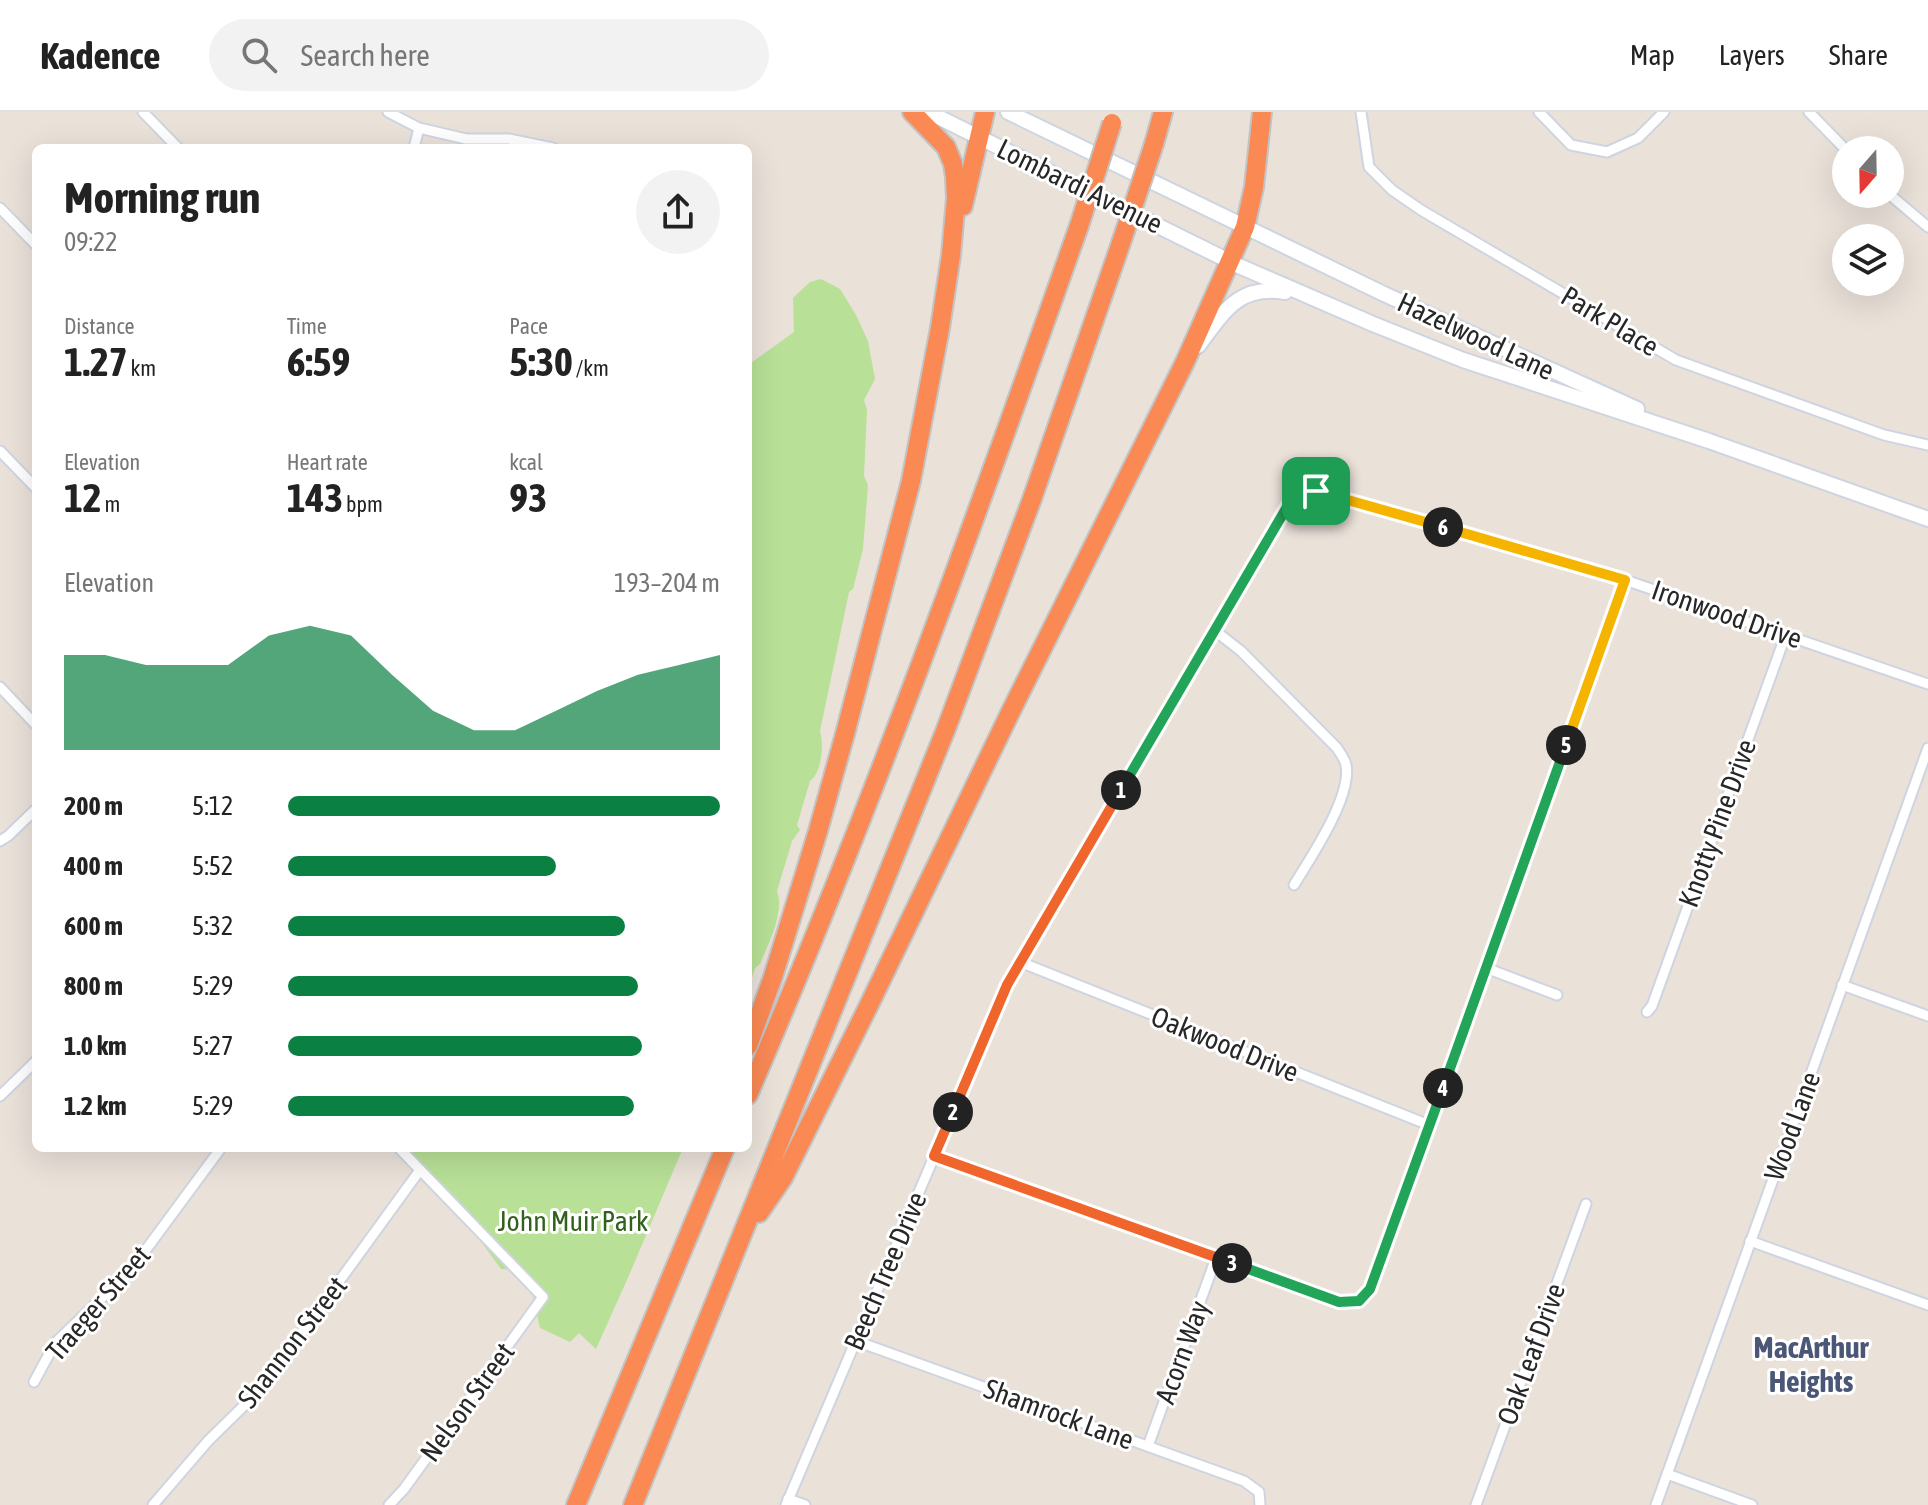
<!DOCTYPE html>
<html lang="en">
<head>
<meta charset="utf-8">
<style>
  body { margin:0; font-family:"Asap Condensed",sans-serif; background:#f2f2f2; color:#222; height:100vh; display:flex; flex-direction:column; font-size:30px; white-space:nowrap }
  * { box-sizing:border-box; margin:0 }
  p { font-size:26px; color:#767676 }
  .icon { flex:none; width:44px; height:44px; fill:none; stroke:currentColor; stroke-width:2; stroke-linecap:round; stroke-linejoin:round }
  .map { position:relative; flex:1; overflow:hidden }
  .panel { position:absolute; left:32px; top:32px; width:720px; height:1008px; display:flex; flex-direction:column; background:#fff; border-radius:12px; box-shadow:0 8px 32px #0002 }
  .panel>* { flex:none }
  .needle { width:52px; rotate:200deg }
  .tools { position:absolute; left:1832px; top:24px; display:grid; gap:16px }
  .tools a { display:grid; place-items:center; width:72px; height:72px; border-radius:50%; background:#fff; box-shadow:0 8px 32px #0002; font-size:40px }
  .pin { position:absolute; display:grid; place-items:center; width:68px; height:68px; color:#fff; margin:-34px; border-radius:16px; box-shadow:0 4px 12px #0006 }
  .km { position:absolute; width:40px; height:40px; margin:-20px; border-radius:50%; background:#222; color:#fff; font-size:22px; line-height:40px; text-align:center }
  .round { display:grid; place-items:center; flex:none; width:84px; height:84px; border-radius:42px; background:#f2f2f2 }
  .headline { display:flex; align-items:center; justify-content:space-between; height:136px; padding:0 32px }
  h1 { font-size:44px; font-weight:700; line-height:60px }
  .metrics { display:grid; grid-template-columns:repeat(3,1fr); gap:12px; height:136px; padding:8px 32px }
  .metrics div { display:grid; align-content:center }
  .metrics b { font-size:40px; font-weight:700 }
  .metrics small { font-size:22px; font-weight:400 }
  .metrics p { font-size:22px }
  .chart { height:224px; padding:16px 32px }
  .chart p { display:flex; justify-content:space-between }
  .chart svg { width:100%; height:144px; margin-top:8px; fill:#0b8043; opacity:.7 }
  ul { padding:0 32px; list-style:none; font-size:26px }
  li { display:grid; grid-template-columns:128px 96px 1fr; align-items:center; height:60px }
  li i { height:20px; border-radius:10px; background:#0b8043 }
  header { display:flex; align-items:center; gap:48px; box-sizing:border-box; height:112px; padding:0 40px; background:#fff; border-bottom:2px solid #e0e0e0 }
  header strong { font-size:38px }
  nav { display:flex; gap:44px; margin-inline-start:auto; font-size:28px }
  .search { width:560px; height:72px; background:#f2f2f2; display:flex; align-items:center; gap:20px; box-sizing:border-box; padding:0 28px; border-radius:44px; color:#767676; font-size:30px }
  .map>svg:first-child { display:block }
  .green { fill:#b8e096 }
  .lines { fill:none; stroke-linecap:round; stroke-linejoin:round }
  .street-casing { stroke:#ced4e0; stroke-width:13 }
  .secondary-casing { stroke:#ced4e0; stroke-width:18 }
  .highway-casing { stroke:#c3c3c3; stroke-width:22 }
  .street { stroke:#fff; stroke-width:9 }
  .secondary { stroke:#fff; stroke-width:14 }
  .highway { stroke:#fa8954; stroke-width:18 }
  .highway-bridge-casing { stroke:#c3c3c3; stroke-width:22; stroke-linecap:butt }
  .highway-bridge { stroke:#fa8954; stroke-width:18 }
  .split-1-casing { stroke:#fff; stroke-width:16 }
  .split-2-casing { stroke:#fff; stroke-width:16 }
  .split-3-casing { stroke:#fff; stroke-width:16 }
  .split-4-casing { stroke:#fff; stroke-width:16 }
  .split-5-casing { stroke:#fff; stroke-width:16 }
  .split-6-casing { stroke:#fff; stroke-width:16 }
  .split-7-casing { stroke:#fff; stroke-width:16 }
  .split-1 { stroke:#22a559; stroke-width:10 }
  .split-2 { stroke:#f0652b; stroke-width:10 }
  .split-3 { stroke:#f0652b; stroke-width:10 }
  .split-4 { stroke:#22a559; stroke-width:10 }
  .split-5 { stroke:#22a559; stroke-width:10 }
  .split-6 { stroke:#f5b400; stroke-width:10 }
  .split-7 { stroke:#f5b400; stroke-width:10 }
  .labels { text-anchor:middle; stroke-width:6; stroke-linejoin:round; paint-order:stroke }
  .street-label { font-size:28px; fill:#272727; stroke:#fff }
  .park-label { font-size:28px; fill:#32611b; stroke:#fff }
  .neighbourhood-label { font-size:30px; font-weight:bold; fill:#4a5776; stroke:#fff }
</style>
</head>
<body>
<header>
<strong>Kadence</strong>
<div class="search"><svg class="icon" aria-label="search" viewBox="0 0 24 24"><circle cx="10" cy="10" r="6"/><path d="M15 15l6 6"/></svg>Search here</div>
<nav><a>Map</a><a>Layers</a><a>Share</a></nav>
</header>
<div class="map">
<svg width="1928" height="1393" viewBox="0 0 1928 1393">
  <rect width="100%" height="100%" fill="#eae1d9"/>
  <!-- green -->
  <g class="green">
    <path d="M821 167 840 177 856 203 868 229 875 267 864 288 867 298 864 364 868 373 863 437 853 477 849 480 820 619C824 633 822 660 810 669L797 713 800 718 792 729 777 779C785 800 768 833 760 852L755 856 748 878V253L794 220 793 186 810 170Z"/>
    <path d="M399 1036H683L630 1161 596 1237 579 1221 570 1230 540 1216 533 1183 534 1175 517 1158 501 1157 472 1117Z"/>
  </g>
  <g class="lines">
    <!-- street casing -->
    <g class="street-casing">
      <g id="street">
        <path d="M143 0 178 36"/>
        <path d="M388 0 419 16 466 27H509L553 36"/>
        <path d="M1361 0 1369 55 1392 78 1421 98 1676 248 1884 323 1928 333"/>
        <path d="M1539 0 1571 33 1607 40 1638 26 1664 0"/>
        <path d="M1809 0 1846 38"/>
        <path d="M414 36 419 16"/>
        <path d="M1889 82 1928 115"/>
        <path d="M0 96 36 133"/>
        <path d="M0 339 36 376"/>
        <path d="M1214 518 1241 539 1337 636C1340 641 1345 647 1346 653 1352 685 1311 745 1294 773"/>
        <path d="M0 575 36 613"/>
        <path d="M0 729 8 724 36 697"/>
        <path d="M1020 850 1429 1013"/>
        <path d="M1486 856 1557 883"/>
        <path d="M1842 873 1928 904"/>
        <path d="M1647 900 1652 894 1786 522"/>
        <path d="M0 984 36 949"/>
        <path d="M934 1044 1339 1190 1359 1189 1370 1177 1625 468"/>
        <path d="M1750 1129 1928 1193"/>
        <path d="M856 1229 1244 1369 1259 1380 1260 1393"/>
        <path d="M34 1270 55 1231 131 1158 221 1036"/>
        <path d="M1148 1334 1216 1146"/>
        <path d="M1667 1362 1752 1393"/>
        <path d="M788 1387 805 1393"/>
        <path d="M153 1393 208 1329 261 1277 420 1058"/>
        <path d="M389 1393 404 1377 543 1185 399 1036"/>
        <path d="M786 1393 1007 873 1294 383 1316 379 1625 468 1928 572"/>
        <path d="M1476 1393 1586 1092"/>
        <path d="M1656 1393 1928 636"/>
      </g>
    </g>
    <!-- secondary casing -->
    <g class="secondary-casing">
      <g id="secondary">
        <path d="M928 0 1239 154 1373 212 1463 248 1709 329 1928 407"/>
        <path d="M1008 0 1384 182 1637 297"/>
        <path d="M1198 234C1223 201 1238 172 1285 180"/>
      </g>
    </g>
    <!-- highway casing -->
    <g class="highway-casing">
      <g id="highway">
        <path d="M1154 32 1163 0"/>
        <path d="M963 94 985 0"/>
        <path d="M748 934 773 865 818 719 845 622 911 369 940 216 951 143 956 86 955 65 953 52 946 35 912 0"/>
        <path d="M748 983C871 698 976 406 1079 114"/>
        <path d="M759 1101 783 1066 870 891 1011 599 1185 250 1245 115 1254 75 1262 0"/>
        <path d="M576 1393 725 1036"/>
        <path d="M633 1393 946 617 1032 387 1121 131"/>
      </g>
    </g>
    <!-- street -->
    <use href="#street" class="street"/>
    <!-- secondary -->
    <use href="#secondary" class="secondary"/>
    <!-- highway -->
    <use href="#highway" class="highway"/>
    <!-- highway-bridge casing -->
    <g class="highway-bridge-casing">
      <g id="highway-bridge">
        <path d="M1079 114 1112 11"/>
        <path d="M1121 131 1154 32"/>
      </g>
    </g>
    <!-- highway-bridge -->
    <use href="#highway-bridge" class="highway-bridge"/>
  </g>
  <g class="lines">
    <!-- split-1 casing -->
    <g class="split-1-casing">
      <path id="split-1" d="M1121 678 1294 383 1316 379"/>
    </g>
    <!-- split-2 casing -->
    <g class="split-2-casing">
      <path id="split-2" d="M953 1000 1007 873 1121 678"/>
    </g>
    <!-- split-3 casing -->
    <g class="split-3-casing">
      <path id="split-3" d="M953 1000 934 1044 1232 1151"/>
    </g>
    <!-- split-4 casing -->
    <g class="split-4-casing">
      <path id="split-4" d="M1232 1151 1339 1190 1359 1189 1370 1177 1443 976"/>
    </g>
    <!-- split-5 casing -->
    <g class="split-5-casing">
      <path id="split-5" d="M1443 976 1566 633"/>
    </g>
    <!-- split-6 casing -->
    <g class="split-6-casing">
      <path id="split-6" d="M1443 415 1625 468 1566 633"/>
    </g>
    <!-- split-7 casing -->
    <g class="split-7-casing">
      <path id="split-7" d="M1316 379 1443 415"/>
    </g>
    <!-- split-1 -->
    <use href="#split-1" class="split-1"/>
    <!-- split-2 -->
    <use href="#split-2" class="split-2"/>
    <!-- split-3 -->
    <use href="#split-3" class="split-3"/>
    <!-- split-4 -->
    <use href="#split-4" class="split-4"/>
    <!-- split-5 -->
    <use href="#split-5" class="split-5"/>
    <!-- split-6 -->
    <use href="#split-6" class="split-6"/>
    <!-- split-7 -->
    <use href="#split-7" class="split-7"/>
  </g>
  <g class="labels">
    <!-- street labels -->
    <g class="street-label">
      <text transform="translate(1080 74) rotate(26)" y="10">Lombardi Avenue</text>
      <text transform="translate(1610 209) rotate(31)" y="10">Park Place</text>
      <text transform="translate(1476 224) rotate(25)" y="10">Hazelwood Lane</text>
      <text transform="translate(1727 502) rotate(19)" y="10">Ironwood Drive</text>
      <text transform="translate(1717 711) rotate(-70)" y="10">Knotty Pine Drive</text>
      <text transform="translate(1225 932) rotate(22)" y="10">Oakwood Drive</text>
      <text transform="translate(1792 1014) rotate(-70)" y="10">Wood Lane</text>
      <text transform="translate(885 1159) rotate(-67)" y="10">Beech Tree Drive</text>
      <text transform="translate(98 1191) rotate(-49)" y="10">Traeger Street</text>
      <text transform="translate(292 1230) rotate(-52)" y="10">Shannon Street</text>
      <text transform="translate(1182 1240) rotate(-70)" y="10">Acorn Way</text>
      <text transform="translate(1531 1242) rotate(-70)" y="10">Oak Leaf Drive</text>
      <text transform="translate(467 1290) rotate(-54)" y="10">Nelson Street</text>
      <text transform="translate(1059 1302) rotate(20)" y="10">Shamrock Lane</text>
    </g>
    <!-- park labels -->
    <g class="park-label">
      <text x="573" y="1119">John Muir Park</text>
    </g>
    <!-- neighbourhood labels -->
    <g class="neighbourhood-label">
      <text x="1811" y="1246">MacArthur<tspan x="1811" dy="34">Heights</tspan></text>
    </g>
  </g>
</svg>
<div class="tools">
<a><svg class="needle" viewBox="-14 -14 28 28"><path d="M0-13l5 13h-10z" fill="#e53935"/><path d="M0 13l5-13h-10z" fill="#767676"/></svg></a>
<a><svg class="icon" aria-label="layers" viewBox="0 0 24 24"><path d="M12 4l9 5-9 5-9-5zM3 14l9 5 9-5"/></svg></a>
</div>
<div class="pin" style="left:1316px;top:379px;background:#1e9e55"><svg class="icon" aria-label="arrive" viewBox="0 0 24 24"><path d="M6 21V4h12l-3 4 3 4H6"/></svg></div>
<b class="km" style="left:1121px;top:678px">1</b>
<b class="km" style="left:953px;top:1000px">2</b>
<b class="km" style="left:1232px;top:1151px">3</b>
<b class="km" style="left:1443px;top:976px">4</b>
<b class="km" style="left:1566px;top:633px">5</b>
<b class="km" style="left:1443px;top:415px">6</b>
<section class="panel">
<div class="headline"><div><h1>Morning run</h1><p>09:22</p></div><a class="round"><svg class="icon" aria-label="share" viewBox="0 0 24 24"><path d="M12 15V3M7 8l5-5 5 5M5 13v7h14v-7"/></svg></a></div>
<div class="metrics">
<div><p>Distance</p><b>1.27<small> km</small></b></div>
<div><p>Time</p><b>6:59</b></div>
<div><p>Pace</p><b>5:30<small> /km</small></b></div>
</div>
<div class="metrics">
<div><p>Elevation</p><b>12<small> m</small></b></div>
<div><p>Heart rate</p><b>143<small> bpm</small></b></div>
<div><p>kcal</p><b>93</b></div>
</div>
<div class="chart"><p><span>Elevation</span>193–204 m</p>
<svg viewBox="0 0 160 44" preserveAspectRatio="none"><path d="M0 44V15L10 15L20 18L30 18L40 18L50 9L60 6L70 9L80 21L90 32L100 38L110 38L120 32L130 26L140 21L150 18L160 15V44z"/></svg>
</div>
<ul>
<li><b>200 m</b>5:12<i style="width:100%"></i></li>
<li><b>400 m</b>5:52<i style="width:62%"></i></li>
<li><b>600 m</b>5:32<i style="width:78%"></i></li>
<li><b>800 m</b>5:29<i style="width:81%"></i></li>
<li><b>1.0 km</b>5:27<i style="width:82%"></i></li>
<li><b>1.2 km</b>5:29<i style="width:80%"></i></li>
</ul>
</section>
</div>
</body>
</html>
